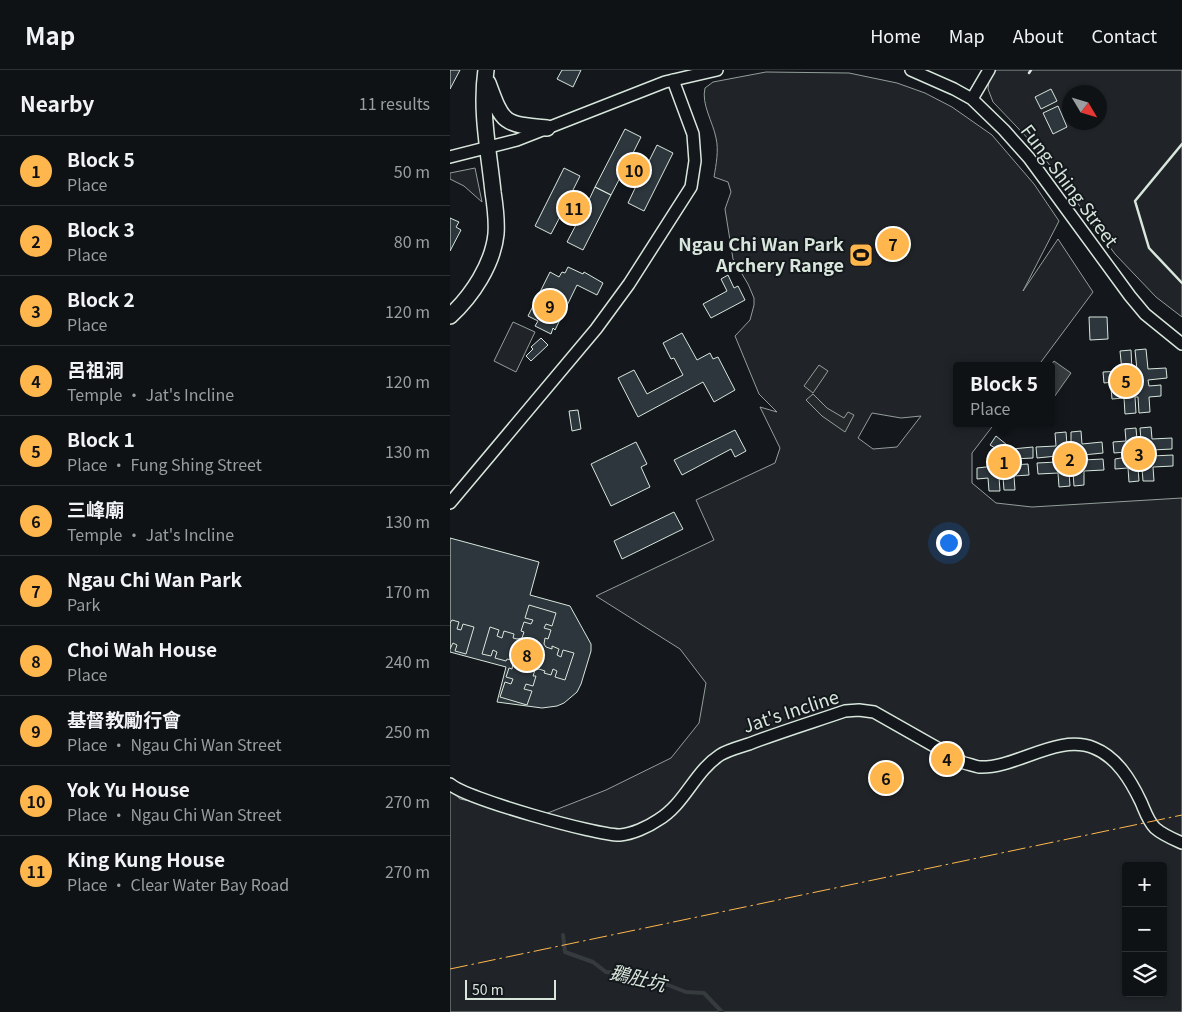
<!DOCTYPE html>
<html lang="en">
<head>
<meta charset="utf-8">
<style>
  :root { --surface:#0f1215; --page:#1d2022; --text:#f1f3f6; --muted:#9b9ea0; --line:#2f3234; --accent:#ffb74d }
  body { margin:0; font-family:Georgia,"Noto Sans TC",serif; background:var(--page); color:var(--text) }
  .controls { position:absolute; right:15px; bottom:15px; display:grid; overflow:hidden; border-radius:5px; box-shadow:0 1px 4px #0004 }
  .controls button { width:45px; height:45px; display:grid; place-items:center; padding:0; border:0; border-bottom:1px solid var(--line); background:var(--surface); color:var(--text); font:25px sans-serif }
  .compass { position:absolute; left:612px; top:15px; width:45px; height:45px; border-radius:50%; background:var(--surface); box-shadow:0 1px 4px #0004; rotate:128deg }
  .scale { position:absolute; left:15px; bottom:12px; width:91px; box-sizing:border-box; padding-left:5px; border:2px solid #d8e6dc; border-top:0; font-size:14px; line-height:18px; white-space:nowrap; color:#d8e6dc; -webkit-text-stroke:4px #14181c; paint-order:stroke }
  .you { position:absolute; left:498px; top:472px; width:18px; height:18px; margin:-12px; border:4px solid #fff; border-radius:50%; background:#1a73e8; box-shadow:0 0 0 8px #1a73e833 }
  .badge { display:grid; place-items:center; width:32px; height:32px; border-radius:50%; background:var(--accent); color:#111; font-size:16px; font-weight:700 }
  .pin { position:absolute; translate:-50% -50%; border:2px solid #fff; box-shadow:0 1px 5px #0006 }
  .popup { position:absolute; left:503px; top:292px; width:102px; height:65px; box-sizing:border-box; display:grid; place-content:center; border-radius:5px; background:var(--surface); filter:drop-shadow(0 1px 4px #0005); font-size:16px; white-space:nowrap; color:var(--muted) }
  .popup b { font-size:19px; color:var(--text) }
  .popup::after { content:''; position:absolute; left:50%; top:100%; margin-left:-10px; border:10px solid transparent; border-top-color:var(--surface) }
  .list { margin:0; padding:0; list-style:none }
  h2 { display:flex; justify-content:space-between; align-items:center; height:65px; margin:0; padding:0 20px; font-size:21px }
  h2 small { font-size:16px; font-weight:400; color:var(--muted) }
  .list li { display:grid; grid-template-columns:32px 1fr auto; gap:15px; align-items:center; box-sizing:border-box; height:70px; padding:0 20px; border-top:1px solid var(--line) }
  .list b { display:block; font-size:19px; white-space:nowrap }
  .list p { margin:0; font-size:16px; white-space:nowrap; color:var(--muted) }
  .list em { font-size:16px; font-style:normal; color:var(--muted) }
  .icon { flex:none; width:28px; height:28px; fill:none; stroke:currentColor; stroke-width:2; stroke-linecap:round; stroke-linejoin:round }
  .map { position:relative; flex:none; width:732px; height:942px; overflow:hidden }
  header { display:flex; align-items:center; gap:30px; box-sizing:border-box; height:70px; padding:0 25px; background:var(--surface); border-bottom:1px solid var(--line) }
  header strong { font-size:24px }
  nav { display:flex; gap:28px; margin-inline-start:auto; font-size:18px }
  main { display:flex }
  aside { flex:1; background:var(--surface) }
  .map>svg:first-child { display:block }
</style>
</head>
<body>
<header>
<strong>Map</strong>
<nav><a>Home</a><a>Map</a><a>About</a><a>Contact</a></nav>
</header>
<main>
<aside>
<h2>Nearby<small>11 results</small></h2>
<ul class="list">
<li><span class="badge">1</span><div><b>Block 5</b><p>Place</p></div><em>50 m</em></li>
<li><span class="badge">2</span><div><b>Block 3</b><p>Place</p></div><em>80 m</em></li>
<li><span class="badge">3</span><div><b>Block 2</b><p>Place</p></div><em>120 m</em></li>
<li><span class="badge">4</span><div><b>呂祖洞</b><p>Temple · Jat's Incline</p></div><em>120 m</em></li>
<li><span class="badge">5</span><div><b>Block 1</b><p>Place · Fung Shing Street</p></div><em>130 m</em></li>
<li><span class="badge">6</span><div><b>三峰廟</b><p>Temple · Jat's Incline</p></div><em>130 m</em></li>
<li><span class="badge">7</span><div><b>Ngau Chi Wan Park</b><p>Park</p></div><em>170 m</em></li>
<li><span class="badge">8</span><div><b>Choi Wah House</b><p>Place</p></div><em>240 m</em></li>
<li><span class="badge">9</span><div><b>基督教勵行會</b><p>Place · Ngau Chi Wan Street</p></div><em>250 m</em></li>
<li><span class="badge">10</span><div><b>Yok Yu House</b><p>Place · Ngau Chi Wan Street</p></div><em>270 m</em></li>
<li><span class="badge">11</span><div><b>King Kung House</b><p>Place · Clear Water Bay Road</p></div><em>270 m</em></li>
</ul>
</aside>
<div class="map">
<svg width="732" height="942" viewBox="0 0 732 942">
  <rect width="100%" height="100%" fill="#14181c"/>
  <!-- green -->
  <path fill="#202428" stroke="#939e99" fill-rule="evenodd" d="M546,0H732V247L706,227L665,184L587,78L543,32L538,19L539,11ZM620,22H650V52H620Z
    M316,2L399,3L447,13L475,23L502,37L542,65L584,114L609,151L573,221L608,169L643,222L588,296H506V353H545L522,383V413L546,433L582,437L732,428V942H0V720L10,729L44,736L85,748L156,720L221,688L249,653L256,613L230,579L146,526L264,470L246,430L325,393L330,378L310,337L327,342L309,324L285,266L300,250L304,235V228L298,214L283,189L275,139L281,122L278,112L264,107C266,95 269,80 266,68C263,52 251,34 255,18L263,12ZM422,343L451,348L471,346L447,377L423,379L408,368ZM676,796H713V923H676Z
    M25,98L32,132L14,116L0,109V103Z
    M63,252L85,262L66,302L44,291Z"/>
  <!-- parking -->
  <path fill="#24282b" stroke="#939e99" d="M369,295L378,301L363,323L354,316Z
    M363,324L377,338L394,348L398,342L404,345L395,362L372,346L356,330Z"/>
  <!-- water -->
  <path fill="#363b3e" stroke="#939e99" d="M604,291L621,303L602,330L600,296Z"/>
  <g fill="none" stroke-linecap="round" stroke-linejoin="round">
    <!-- stream -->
    <path stroke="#363b3e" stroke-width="4" d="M113,865L115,882L143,892L156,902L192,905L236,922L254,923L272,942"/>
  </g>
  <!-- building -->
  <path fill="#2c363c" stroke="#d8e6dc" d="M0,0H10L0,19Z
    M112,0H131L123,17L107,9Z
    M601,19L607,31L591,39L585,27Z
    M608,36L617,57L603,64L593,43Z
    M175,59L191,67L181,87L197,95L207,75L223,83L194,141L178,133L188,112L172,104L161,125L145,117Z
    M114,98L130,106L120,126L137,134L145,117L161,125L133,180L117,172L128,151L112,143L101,164L85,156Z
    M0,148L9,152L6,157L11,160L0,181Z
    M118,197L133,204L134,202L153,213L147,225L127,215L105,260L103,258L101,264L85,256L88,251L78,246L100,202L109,207L112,202L115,203Z
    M278,205L284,218L288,216L295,230L261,248L253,234L277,221L271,209Z
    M639,247H657L658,269L640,270Z
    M232,263L247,290L260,283L263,289L268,287L285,320L264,332L253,312L188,347L168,308L184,300L197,324L233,305L224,288L221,289L213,273Z
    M91,268L98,275L81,291L76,286L83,279L81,277Z
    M696,279L698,299L716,298L717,308L698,310L699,316L711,315V326L699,327L700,342L689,343L688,327H685L686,343L675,344L674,328L662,329L661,318L673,317V311L654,313L653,302L672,301L670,281L681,280L682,300H687L685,280Z
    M128,340L131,359L122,361L119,341Z
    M701,357L702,369L722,368V379L702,380V386L723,385V396L703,397L704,411H693L692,398H688L689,411L679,412L678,398L665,399V389L677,387L676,382L664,383L663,372L676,371L675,359L686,358L687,370H691L690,358Z
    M285,360L296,381L285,387L281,379L232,405L224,390Z
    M631,361L632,374L652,372L653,383L633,385V390L653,389L654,400L634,401V415L624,416L623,402H619L620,416L609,417L608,403L588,404L587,393L607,392V386L587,388L586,377L606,376L605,363L616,362L617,375L621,374V362Z
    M546,366L562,379L583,377V388L563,389V395L578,394L579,405L564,406L565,420H554L553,407H549L550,421H539L538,408L527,409V398L545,396V388H549L552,382L540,375Z
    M186,372L197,394L191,397L200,417L161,436L141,394Z
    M224,442L233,459L172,489L164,471Z
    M0,468L89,492L80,525L120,536L141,574V581L131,614L127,622L114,633L107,636L92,638L47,632L56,597L0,582Z
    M79,535L106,543L102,556L96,554L94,558L101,560L98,569L95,568L94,574L96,577L102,579V576L109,579L107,585L111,587L113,580L124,583L115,610L105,607L107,601L103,599L101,605L94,603L95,601L89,599L85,600L83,606H86L83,616L76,614L74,619L82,621L77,635L50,627L55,612L61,614L63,609L56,607L59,598L62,599L63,594L61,590L57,589L56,591L45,588L47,582L43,580L41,586L32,584L40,557L49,560L47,566L52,568L54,561L64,564L63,568L67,569L72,568L74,562L71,561L74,552L81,554L83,550L75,548Z
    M2,550L9,552L7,559L11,560L13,554L24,557L16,584L5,581L7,575L3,573L0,579V553Z"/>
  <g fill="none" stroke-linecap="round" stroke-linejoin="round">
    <!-- street casing -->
    <g stroke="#d8e6dc" stroke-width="14">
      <path id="street" d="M461,0L504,19L522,29L554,60L579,88L680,226L695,244L732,274
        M522,29L539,0
        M0,87L67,70L215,12L267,0
        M0,433L146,259L179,214L241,117L245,91L243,64L223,10
        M0,714C14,728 148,766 170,765C182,764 198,757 208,750C235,734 244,702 270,685C278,680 290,677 299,674C330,662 363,652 395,641L409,640L424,642L514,693C519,694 524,696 529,697C566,699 607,663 644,678C667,687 681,711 691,732C695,741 698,751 705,758C713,765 723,769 732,773"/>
    </g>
    <!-- secondary casing -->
    <g stroke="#d8e6dc" stroke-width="18">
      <path id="secondary" d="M38,13C53,54 53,54 97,58
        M0,246C22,226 43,194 46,164C47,151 45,135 43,122C39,82 30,41 36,0"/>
    </g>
    <!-- street -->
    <use href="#street" stroke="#14181c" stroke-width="11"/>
    <!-- secondary -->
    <use href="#secondary" stroke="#14181c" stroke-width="15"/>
    <!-- wall -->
    <path stroke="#d8e6dc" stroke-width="2.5" d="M579,3L581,0
      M732,74L685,131L699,178L732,213"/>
    <!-- power -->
    <path stroke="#ffb74d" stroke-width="1" stroke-dasharray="18 4 2.5 4" stroke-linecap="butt" d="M0,899L732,745"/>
  </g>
  <!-- icons -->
  <defs>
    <g id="stadium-square" transform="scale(1.25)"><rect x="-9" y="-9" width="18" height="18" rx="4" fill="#ffb74d" stroke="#14181c"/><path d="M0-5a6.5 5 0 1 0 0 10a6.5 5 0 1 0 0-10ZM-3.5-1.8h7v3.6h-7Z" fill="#111"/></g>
  </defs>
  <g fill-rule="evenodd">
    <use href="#stadium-square" x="411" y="185"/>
  </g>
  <g text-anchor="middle" stroke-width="4" stroke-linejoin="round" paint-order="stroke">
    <!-- street labels -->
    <g font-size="18" fill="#d8e6dc" stroke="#14181c">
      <text transform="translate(619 116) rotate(53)" y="6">Fung Shing Street</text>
      <text transform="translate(341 642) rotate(-18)" y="6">Jat's Incline</text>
    </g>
    <!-- poi labels -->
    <g font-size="18" font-weight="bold" fill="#d8e6dc" stroke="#14181c" text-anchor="end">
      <text x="394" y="181">Ngau Chi Wan Park<tspan x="394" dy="21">Archery Range</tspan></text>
    </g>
    <!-- water labels -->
    <g font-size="19" font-style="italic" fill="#d8e6dc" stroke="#14181c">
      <text transform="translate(188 908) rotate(14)" y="7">鵝肚坑</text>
    </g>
  </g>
</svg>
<div class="controls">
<button>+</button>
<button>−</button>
<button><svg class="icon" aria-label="layers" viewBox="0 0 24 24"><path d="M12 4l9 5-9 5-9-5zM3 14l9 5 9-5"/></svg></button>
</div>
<svg class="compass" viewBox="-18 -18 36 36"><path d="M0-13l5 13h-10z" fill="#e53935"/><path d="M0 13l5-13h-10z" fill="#9b9ea0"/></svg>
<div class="scale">50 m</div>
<div class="you"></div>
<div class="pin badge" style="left:554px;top:392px">1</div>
<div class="popup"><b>Block 5</b>Place</div>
<div class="pin badge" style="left:620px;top:389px">2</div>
<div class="pin badge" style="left:689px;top:384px">3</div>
<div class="pin badge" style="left:497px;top:689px">4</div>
<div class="pin badge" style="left:676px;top:311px">5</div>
<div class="pin badge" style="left:436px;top:708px">6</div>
<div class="pin badge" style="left:443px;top:174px">7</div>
<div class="pin badge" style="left:77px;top:585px">8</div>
<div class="pin badge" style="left:100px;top:236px">9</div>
<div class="pin badge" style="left:184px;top:100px">10</div>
<div class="pin badge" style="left:124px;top:138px">11</div>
</div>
</main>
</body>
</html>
